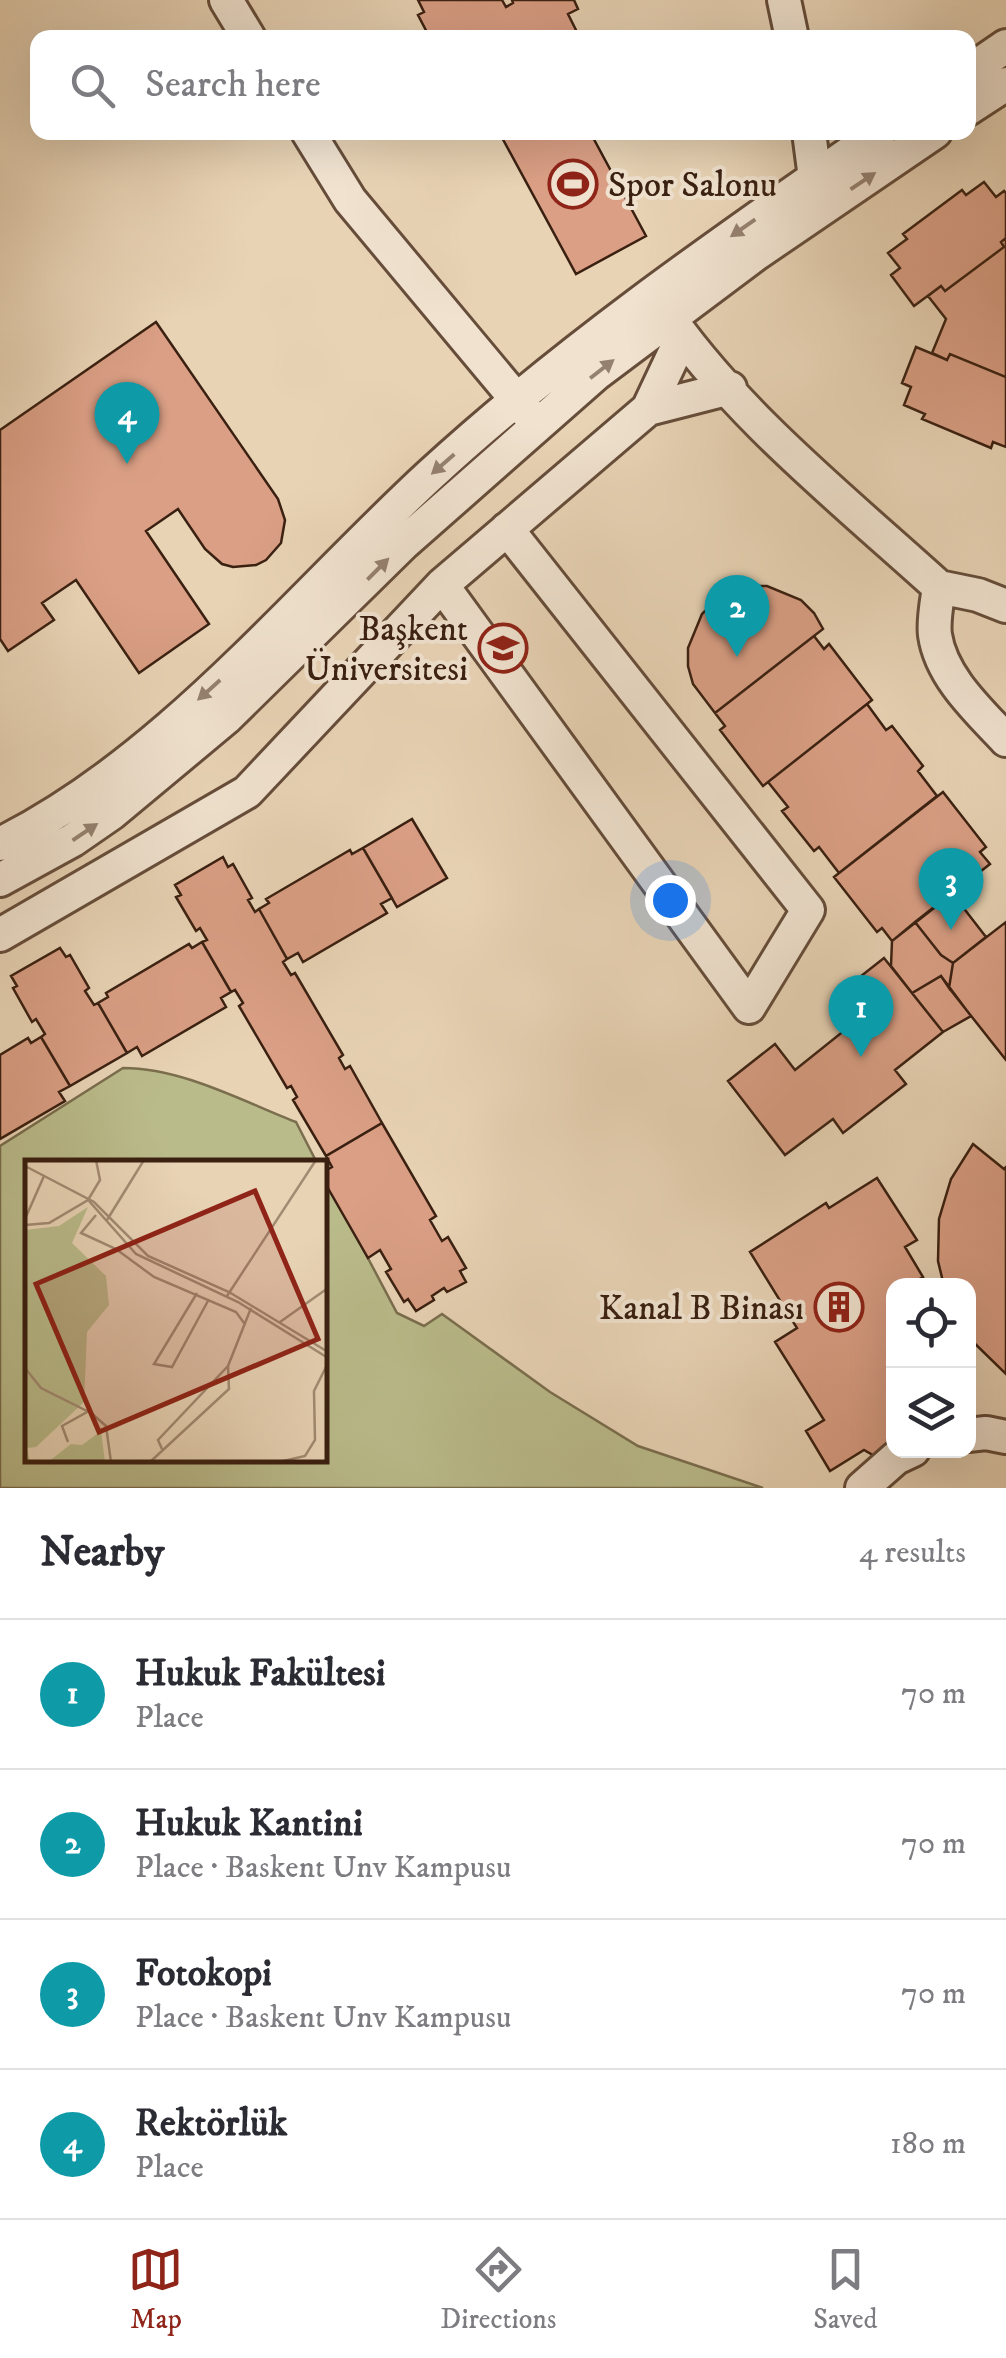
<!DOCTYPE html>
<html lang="en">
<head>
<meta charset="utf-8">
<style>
  :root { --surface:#fff; --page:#f7f7f7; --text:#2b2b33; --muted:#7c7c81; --line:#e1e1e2; --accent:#8f2418 }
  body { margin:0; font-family:"IM FELL DW Pica",serif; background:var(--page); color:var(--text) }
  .controls { position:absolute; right:30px; bottom:30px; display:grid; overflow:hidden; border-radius:20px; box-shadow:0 10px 40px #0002 }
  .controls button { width:90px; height:90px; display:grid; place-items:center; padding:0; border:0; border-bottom:2px solid var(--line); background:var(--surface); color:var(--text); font:50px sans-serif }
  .you { position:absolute; left:670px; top:900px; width:35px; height:35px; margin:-25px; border:8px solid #fff; border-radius:50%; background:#1a73e8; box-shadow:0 0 0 15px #1a73e833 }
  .badge { display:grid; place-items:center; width:65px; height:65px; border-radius:50%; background:var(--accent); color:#fff; font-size:32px; font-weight:700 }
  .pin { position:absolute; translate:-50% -82px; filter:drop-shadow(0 2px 5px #0008) }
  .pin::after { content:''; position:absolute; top:52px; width:35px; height:30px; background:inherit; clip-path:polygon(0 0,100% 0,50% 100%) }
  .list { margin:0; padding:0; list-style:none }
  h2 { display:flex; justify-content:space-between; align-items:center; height:130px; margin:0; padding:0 40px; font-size:42px }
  h2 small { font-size:32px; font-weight:400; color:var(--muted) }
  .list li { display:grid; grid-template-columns:65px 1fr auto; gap:30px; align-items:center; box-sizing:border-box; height:150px; padding:0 40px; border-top:2px solid var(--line) }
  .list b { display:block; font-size:38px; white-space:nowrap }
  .list p { margin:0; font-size:32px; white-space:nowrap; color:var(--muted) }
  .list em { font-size:32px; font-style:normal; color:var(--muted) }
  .icon { flex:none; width:55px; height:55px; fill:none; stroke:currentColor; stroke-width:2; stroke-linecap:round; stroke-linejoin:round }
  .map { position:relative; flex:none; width:1006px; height:1488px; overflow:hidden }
  .search { position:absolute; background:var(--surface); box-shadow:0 10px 40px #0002; left:30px; right:30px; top:30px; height:110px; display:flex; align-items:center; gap:25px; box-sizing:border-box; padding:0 35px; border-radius:20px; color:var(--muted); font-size:38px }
  .sheet { height:730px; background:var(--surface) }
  nav { display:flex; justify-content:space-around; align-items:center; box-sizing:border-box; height:140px; border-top:2px solid var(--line); background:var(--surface); font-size:28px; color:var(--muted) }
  nav a { display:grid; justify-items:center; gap:5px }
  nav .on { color:var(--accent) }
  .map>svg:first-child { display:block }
</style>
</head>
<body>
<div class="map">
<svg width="1006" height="1488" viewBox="0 0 1006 1488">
  <rect width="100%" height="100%" fill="#e8d3b5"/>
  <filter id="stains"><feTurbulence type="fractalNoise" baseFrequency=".002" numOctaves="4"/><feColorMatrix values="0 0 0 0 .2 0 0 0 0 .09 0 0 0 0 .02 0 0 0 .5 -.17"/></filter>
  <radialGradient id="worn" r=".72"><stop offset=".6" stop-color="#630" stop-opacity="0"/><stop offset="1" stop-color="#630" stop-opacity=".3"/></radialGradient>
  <!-- green -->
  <path fill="#babb8b" stroke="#7a6e4e" stroke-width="2.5" d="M123,1068C182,1068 242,1101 296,1122L317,1163H28V1460H325V1177L397,1313L424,1326L442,1314L550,1392L638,1446L763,1488H0V1146Z"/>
  <!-- building -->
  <path fill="#da9f85" stroke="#3a2011" stroke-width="2.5" d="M418,0H502L506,7L513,3L512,0H574L578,9L568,14L580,38H430L418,15L424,12Z
    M499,132H590L646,236L576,274Z
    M984,182L996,197L1004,191L1006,193V238L1001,242L1004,247L945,291L941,286L914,306L891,275L900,268L888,253L907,239L903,234L962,190L966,195Z
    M1006,238V377L950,354L947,360L932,353L946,319L928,296L941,286L945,291L1004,247L1001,242Z
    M156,322L278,499L285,520L281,543L266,560L256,565L233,567L222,564L205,549L178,509L146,531L209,624L139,673L76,580L42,603L54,620L8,651L0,639V430Z
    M916,347L947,360L950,354L1006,377V447L993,442L991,448L922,419L925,414L904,405L911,387L902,383Z
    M749,586H767L801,600L814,613L823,629L715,713L693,684L688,666V648L702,614L715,601L731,591Z
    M814,636L824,649L829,644L872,700L763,786L720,730L725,726L715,713Z
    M867,704L886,730L892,726L923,766L918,771L937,796L839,873L819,847L814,851L782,811L788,807L768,782Z
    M943,792L986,847L980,852L990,864L892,941L882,928L877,932L834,877Z
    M412,819L447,878L397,907L363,848Z
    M363,848L392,898L381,904L387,913L303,962L298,953L287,959L259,909L269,903L266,899L350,850L352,854Z
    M223,857L228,867L233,864L252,898L248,900L255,912L259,909L287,959L283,962L291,975L295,973L343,1055L339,1058L345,1069L350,1066L382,1123L326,1156L293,1100L297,1097L291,1086L287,1088L239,1006L243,1003L235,990L231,992L202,942L207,940L200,928L196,931L176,897L181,895L175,885Z
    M952,893L986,937L953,963L941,955L915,922Z
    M915,922L941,955L953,963L949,988L941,976L912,993L891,966L892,941Z
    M1006,922V1060L949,988L953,963Z
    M202,942L231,992L221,998L226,1007L142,1056L137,1047L127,1053L98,1003L108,997L106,993L189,944L192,948Z
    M60,948L66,957L70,955L89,988L85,991L94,1005L98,1003L127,1053L70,1086L41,1037L45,1034L36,1019L32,1022L13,988L17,986L11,976Z
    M884,958L943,1032L895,1070L906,1084L843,1133L833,1119L785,1155L728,1081L775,1044L795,1070L860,1018L837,995Z
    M941,976L971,1016L943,1032L912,993Z
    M41,1037L70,1086L59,1092L65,1101L0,1139V1055L28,1038L31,1043Z
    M382,1123L436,1216L430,1220L442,1241L448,1237L466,1268L460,1271L466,1282L447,1292L444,1288L432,1296L434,1300L416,1311L408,1299L404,1302L386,1272L391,1269L380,1250L368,1258L325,1183V1171L332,1167L326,1156Z
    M973,1144L1004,1169L1006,1167V1374L968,1337V1286H944L938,1261L939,1219L951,1179Z
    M877,1178L917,1240L905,1247L923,1277L916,1281L919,1286H894V1450L878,1458L864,1450L830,1471L806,1431L824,1420L775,1342L797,1328L750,1252L826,1203L829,1208Z"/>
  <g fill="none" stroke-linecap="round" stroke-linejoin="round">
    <!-- minor casing -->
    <g stroke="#664d3a" stroke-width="38">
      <path id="minor" d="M226,0L249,38
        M784,0L792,38
        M968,72L1006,46
        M968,109L1006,84
        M308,132L350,200L531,417
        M809,132L815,178
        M659,303C733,413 841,498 939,587L978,595L1006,606
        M648,409L682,337
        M442,585L749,1007L808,910L507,529
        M939,587C937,602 933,621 935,635C941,677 979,711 1006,740
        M0,844C167,761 294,601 429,476C568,348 725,240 880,132
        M0,880L73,840L112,813L226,718L403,544L596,374L756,254L935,132
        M0,935L247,792L442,585L648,409L730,388
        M968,1435L986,1433L1006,1437
        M862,1488L896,1458L913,1450"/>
    </g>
    <!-- minor -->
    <use href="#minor" stroke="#f0e2cf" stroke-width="32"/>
  </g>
  <!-- one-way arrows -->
  <defs><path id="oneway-solid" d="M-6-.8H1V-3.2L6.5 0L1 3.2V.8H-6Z" transform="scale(2.5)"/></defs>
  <g fill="#958170">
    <use href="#oneway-solid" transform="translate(863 181) rotate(-34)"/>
    <use href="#oneway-solid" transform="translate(743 228) rotate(145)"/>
    <use href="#oneway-solid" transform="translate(602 369) rotate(-38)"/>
    <use href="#oneway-solid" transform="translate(443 464) rotate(139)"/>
    <use href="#oneway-solid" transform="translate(378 569) rotate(-45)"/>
    <use href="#oneway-solid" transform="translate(209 690) rotate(138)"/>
    <use href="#oneway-solid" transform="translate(85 832) rotate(-34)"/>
  </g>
  <!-- icons -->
  <defs>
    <g id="stadium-ring" transform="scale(2.5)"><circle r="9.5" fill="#f0e2cf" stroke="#8f2418" stroke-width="1.5"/><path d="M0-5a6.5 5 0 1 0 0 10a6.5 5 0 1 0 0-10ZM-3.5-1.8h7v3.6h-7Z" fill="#8f2418"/></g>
    <g id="university-ring" transform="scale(2.5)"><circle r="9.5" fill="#f0e2cf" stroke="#8f2418" stroke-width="1.5"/><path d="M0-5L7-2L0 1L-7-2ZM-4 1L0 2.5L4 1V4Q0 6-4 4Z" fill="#8f2418"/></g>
    <g id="building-ring" transform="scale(2.5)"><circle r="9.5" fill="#f0e2cf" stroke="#8f2418" stroke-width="1.5"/><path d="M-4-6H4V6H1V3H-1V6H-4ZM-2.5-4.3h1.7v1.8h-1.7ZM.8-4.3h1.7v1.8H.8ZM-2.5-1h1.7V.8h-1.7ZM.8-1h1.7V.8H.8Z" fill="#8f2418"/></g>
  </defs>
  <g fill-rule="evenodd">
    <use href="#stadium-ring" x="573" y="184"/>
    <use href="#university-ring" x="503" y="648"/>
    <use href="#building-ring" x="839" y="1307"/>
  </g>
  <g text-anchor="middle" stroke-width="8" stroke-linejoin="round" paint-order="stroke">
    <!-- poi labels -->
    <g font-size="35" fill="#3a2011" stroke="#f0e2cf" text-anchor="end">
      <text x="608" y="196" text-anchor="start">Spor Salonu</text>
      <text x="468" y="640">Başkent<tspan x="468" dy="40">Üniversitesi</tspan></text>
      <text x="804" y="1319">Kanal B Binası</text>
    </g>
  </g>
  <!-- overview -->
  <g transform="translate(25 1160)">
    <rect width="302" height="302" fill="#e8d3b5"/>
    <path d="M63,47L47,83L81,116L84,145L62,172L59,242L11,287L2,288L5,302H0V70L34,66ZM76,271L80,302H23L46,284L57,285Z" fill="#babb8b"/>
    <path fill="none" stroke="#a28b73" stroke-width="2.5" d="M0,6L69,42L123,96L204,132L303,192M64,41L111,94L213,142L303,198M71,55L56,73L91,89L129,117L211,152L219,163M0,59L19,16M82,60L119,0M0,65L24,63L63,40L75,20L71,0M172,133L129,204L147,207L184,139M202,136L291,0M255,162L303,128M0,208L16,228L62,251M43,282L37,266L64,251L81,266L86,302M137,289L133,280L203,206M125,302L204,229L203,206L226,148M254,302L280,296L290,280L289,231L303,203"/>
    <path fill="#8f2418" fill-opacity="0.15" stroke="#8f2418" stroke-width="5" d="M230,31L293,179L74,272L11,124Z"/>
    <rect width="302" height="302" fill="none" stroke="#3a2011" stroke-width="5"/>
  </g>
  <rect width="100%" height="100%" filter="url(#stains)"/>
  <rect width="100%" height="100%" fill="url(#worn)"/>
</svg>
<div class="controls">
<button><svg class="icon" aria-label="locate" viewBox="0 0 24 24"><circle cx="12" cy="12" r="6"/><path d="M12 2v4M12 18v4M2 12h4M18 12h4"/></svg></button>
<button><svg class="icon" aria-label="layers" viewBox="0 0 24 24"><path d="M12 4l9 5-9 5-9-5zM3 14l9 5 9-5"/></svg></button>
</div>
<div class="you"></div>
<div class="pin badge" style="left:861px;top:1057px;background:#0f9aa8">1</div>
<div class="pin badge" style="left:737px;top:657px;background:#0f9aa8">2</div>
<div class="pin badge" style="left:951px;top:930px;background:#0f9aa8">3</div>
<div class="pin badge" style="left:127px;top:464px;background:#0f9aa8">4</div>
<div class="search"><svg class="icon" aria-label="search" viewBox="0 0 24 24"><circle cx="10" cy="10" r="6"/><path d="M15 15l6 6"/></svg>Search here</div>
</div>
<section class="sheet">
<h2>Nearby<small>4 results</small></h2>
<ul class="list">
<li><span class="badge" style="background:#0f9aa8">1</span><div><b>Hukuk Fakültesi</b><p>Place</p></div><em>70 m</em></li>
<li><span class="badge" style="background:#0f9aa8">2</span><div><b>Hukuk Kantini</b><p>Place · Baskent Unv Kampusu</p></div><em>70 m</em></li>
<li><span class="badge" style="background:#0f9aa8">3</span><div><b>Fotokopi</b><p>Place · Baskent Unv Kampusu</p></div><em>70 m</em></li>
<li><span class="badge" style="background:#0f9aa8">4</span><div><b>Rektörlük</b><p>Place</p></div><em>180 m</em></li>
</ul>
</section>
<nav>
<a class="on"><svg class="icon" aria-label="map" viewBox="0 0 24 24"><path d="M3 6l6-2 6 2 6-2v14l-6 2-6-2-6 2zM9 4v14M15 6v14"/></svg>Map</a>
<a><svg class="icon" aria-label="directions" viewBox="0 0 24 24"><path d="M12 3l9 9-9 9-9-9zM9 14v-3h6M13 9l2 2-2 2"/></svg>Directions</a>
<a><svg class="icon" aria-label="saved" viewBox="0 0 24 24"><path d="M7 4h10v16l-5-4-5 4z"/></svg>Saved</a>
</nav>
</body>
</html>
